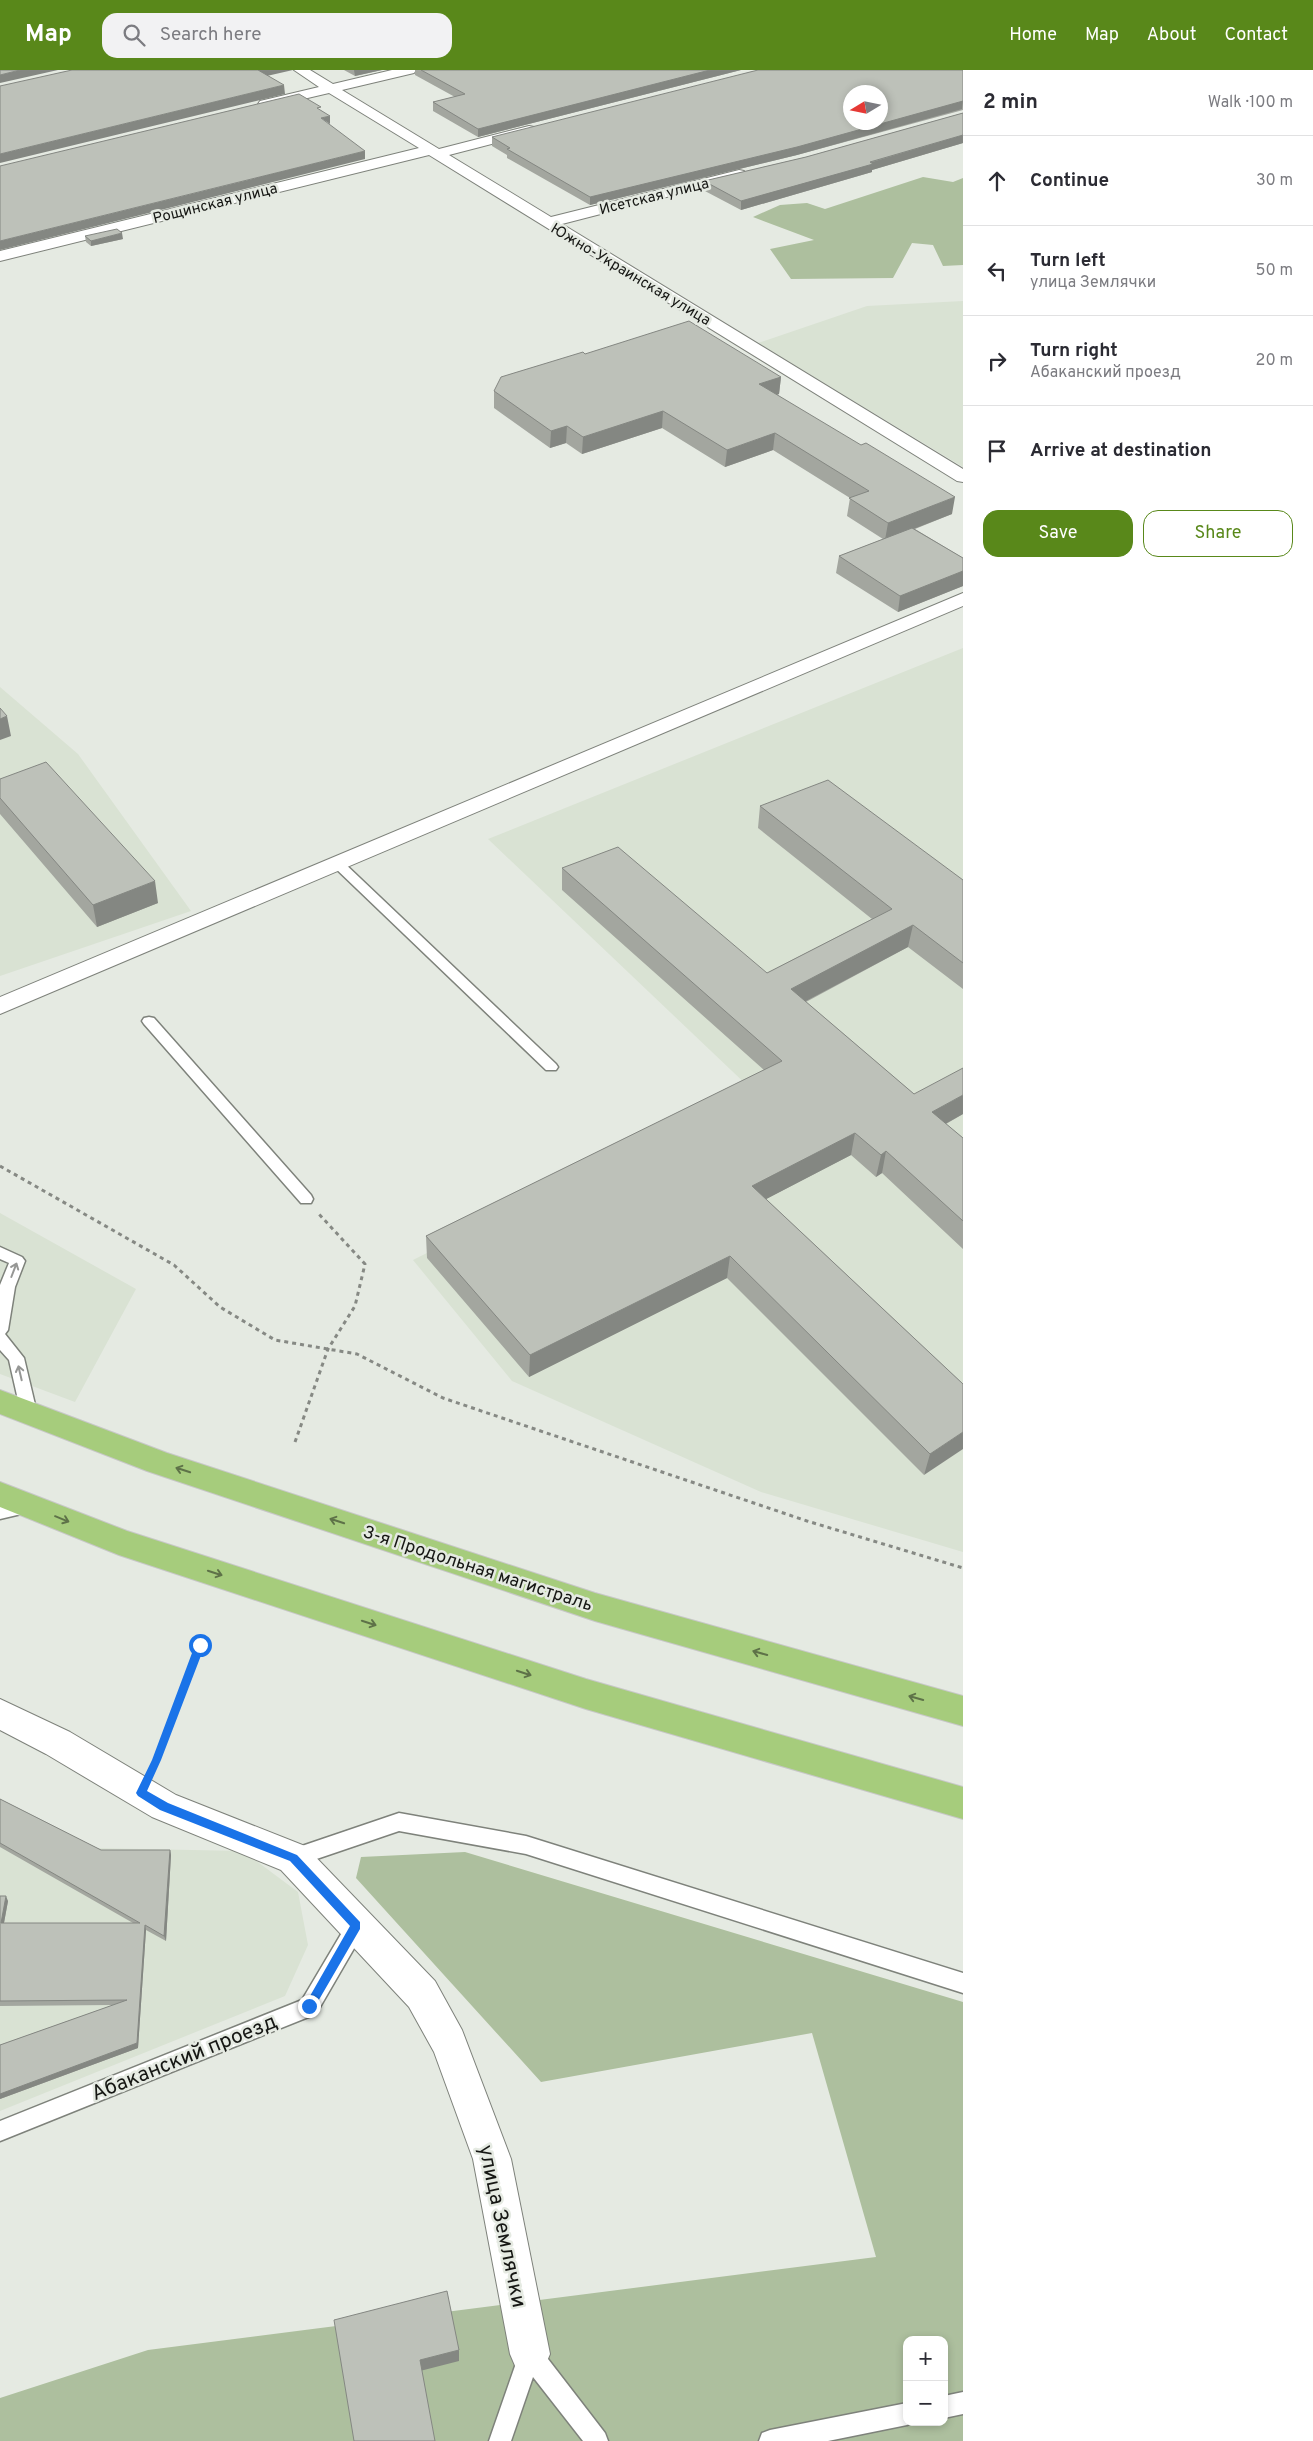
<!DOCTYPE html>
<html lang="en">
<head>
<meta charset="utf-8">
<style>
  :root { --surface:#fff; --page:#f2f2f3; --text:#2b2b33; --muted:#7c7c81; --line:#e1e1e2; --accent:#59881a }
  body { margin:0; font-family:Overpass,sans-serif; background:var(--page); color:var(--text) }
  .controls { position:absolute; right:15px; bottom:15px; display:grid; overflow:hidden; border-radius:10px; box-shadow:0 2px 8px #0003 }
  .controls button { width:45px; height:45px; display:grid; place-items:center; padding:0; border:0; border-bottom:1px solid var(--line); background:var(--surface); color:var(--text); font:25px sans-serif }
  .compass { position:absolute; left:843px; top:15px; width:45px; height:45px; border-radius:50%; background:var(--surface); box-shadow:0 2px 8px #0003; rotate:260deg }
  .stop { position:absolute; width:15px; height:15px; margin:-11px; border:4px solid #1a73e8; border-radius:50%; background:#fff }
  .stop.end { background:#1a73e8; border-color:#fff; box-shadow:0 1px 5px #0008 }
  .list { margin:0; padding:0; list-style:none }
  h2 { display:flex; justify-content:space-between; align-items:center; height:65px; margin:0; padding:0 20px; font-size:21px }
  h2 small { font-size:16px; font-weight:400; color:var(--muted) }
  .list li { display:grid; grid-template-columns:32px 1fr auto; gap:15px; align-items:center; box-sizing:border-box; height:90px; padding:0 20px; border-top:1px solid var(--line) }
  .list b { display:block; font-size:19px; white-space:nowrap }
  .list p { margin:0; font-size:16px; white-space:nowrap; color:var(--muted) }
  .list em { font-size:16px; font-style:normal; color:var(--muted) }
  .actions { display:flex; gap:10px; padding:15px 20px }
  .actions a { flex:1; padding:11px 0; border:1px solid var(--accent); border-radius:15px; text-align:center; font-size:18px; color:var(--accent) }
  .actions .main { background:var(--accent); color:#fff }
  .icon { flex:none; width:28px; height:28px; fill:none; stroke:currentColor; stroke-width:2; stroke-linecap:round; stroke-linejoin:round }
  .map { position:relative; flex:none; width:963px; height:2371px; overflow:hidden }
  header { display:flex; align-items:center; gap:30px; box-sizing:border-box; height:70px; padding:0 25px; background:var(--accent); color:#fff }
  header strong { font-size:24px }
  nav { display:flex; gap:28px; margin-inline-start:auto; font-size:18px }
  .search { width:350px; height:45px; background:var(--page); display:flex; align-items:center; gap:12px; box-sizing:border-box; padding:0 18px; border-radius:15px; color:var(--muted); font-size:19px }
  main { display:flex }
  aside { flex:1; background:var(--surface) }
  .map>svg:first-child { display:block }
</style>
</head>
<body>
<header>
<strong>Map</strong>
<div class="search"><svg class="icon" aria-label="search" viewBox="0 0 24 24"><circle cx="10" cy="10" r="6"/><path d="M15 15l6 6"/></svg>Search here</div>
<nav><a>Home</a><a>Map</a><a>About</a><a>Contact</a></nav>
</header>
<main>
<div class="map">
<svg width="963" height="2371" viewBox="0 0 963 2371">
  <rect width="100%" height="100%" fill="#e5eae2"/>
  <!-- built -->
  <path fill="#d9e2d3" d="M963,231V397L758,273L867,236Z
    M963,578V1482L761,1422L512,1311L413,1190L752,1020L488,769Z
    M0,617L78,684L191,841L0,906Z
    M0,1143L136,1219L75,1332L0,1304Z
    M0,1733L90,1778L243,1781L298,1822L308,1875L285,1926L0,2041Z"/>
  <!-- green -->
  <path fill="#adbf9e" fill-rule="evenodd" d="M923,107L953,112L963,108V195L943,196L933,175L912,173L893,208L791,209L770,179L814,170L753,147L780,135L807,133L825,139Z
    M465,1782L963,1932V2371H0V2328L148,2280L876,2187L812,1963L541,2012L356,1808L361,1787ZM907,2270H944V2352H907Z"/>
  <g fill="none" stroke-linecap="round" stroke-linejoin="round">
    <!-- service casing -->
    <g stroke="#7e827b" stroke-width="3">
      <path id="service" d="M337,789L341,790L556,994L558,997L556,1000H546L333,796L331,793L333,790Z
        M149,947L154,948L311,1125L313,1129L311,1133H301L144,954L142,951L144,948Z
        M0,1177L22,1187L25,1191L15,1217L8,1260L5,1264L24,1288L37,1343L35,1348L29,1349L23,1348L21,1343L9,1290L0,1280V1215L9,1193L0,1189Z
        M28,1429L34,1431L36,1436L34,1441L0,1449V1435Z
        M399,1743L526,1766L963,1903V1923L526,1784L399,1761L293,1797L286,1794L284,1788L286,1782L293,1779Z
        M357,1847L364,1849L367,1856L316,1944L0,2071V2051L302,1930L350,1849Z
        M530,2273L538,2276L605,2363L608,2371H583L533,2307L511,2371H489L522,2276Z
        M963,2322V2344L944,2348V2326Z
        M907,2333V2352H914L907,2355L828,2371H759L762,2363L770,2360Z"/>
    </g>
    <!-- minor casing -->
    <g stroke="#7e827b" stroke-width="2">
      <path id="minor" d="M294,0H310L333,14L392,0H416L414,3L342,20L439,79L529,56L534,57L536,60L534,63L449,85L551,147L739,100L744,101L746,104L744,107L562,154L963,399V412L957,411L429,85L0,191V181L419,78L329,23L265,38L260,37L258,34L260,31L319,17Z
        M963,523V536L0,944V927Z
        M0,1629L70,1662L176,1725L305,1776L435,1911L462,1960L511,2089L550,2284L544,2298L530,2304L516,2298L510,2284L473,2089L434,1982L409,1937L281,1800L152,1747L46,1684L0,1660Z"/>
    </g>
    <!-- trunk casing -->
    <g stroke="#c7c7c7" stroke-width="2">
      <path id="trunk" d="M0,1320L167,1383L595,1523L963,1626V1656L595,1551L147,1401L0,1344Z
        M0,1412L127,1461L586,1609L963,1717V1749L586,1639L119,1485L0,1437Z"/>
    </g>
    <!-- path-far1 -->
    <path stroke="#868984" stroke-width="3" stroke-dasharray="4 4" stroke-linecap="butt" d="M0,1096L174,1195L220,1237L275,1270L357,1284L443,1328L807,1451L963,1498
      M295,1372L328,1279L355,1236L365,1194L318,1143
      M168,1658L200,1575"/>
    <!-- path -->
    <path stroke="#868984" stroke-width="4.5" stroke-dasharray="5 5" stroke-linecap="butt" d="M155,1693L169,1657"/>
    <!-- service -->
    <use href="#service" fill="#fff" fill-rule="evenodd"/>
    <!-- minor -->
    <use href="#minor" fill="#fff" fill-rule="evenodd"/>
    <!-- trunk -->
    <use href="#trunk" fill="#a6cc7c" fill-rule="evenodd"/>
  </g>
  <!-- wall -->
  <path fill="#a3a69f" d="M344,0H382L355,6Z
    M415,0H741L478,67L433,41V32L455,27L415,5Z
    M963,0V40L797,85L590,135L507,88V85L492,76V67Z
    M963,43V73L872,100V102L741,140L703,120L704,111L806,87Z
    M85,166L123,169L91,176L86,172Z
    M585,284L781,307L779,324L777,325L952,444L915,459L963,488V516L898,542L836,503L839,486L883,469L847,446L850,428L773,380L725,397L662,358L582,384L566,373L550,378L494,338V321Z
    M0,709L158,833L97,857L0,744Z
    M760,736L963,810V919L908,877L806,932L914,1024L963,1044L946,1054L963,1068V1179L882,1103L876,1107L851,1085L766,1129L963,1314L924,1405L727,1208L529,1307L427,1188L426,1166L764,1000L562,820V798L767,903L872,849L758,758Z
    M0,1729L101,1780H170L171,1785L166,1871L146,1860L138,1978L0,2029V1975L113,1935L0,1936V1826L8,1831L4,1853H133L0,1777Z"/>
  <!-- shaded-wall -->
  <path fill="#848782" d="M20,0H58L0,13V5Z
    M258,0H293L258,8Z
    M354,0H382L355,6Z
    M710,0H741L478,67V59Z
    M284,15L285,24L0,93V84Z
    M963,31L962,39L797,85L590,135V127Z
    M330,46V54L321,48Z
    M963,65V73L872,100V102L741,140V131Z
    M365,81V89L0,180V171Z
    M122,163L123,169L91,176V171Z
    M781,307L779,324L757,331L759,314Z
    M663,341L662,358L582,384L583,367Z
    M567,356L566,373L550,378L551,361Z
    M775,363L773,380L725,397L727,380Z
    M955,427L952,444L885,470L888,453Z
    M963,501V516L898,542L900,526Z
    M7,646L11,666L0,670V649Z
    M155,811L158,833L97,857L93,835Z
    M913,855L908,877L787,941L791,919Z
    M963,1025V1044L927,1064L932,1042Z
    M855,1063L851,1085L749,1138L752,1116Z
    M886,1081L882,1103L876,1107L881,1085Z
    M730,1186L727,1208L529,1307L530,1285Z
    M963,1362V1379L924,1405L930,1384Z
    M170,1780L171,1785L166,1871L164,1866Z
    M6,1826L8,1831L3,1858L1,1853Z
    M145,1855L146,1860L138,1978L0,2029V2024L137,1973Z
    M459,2280V2291L420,2301V2290Z"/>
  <!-- building -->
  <path fill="#bdc1b9" stroke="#848782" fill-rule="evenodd" d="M0,0H20L0,5Z
    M72,0H258L284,15L0,84V16Z
    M421,0H710L478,59L433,32L465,24Z
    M758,0H963V31L797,77L590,127L507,79L510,78L492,67ZM850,22H880V52H850Z
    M299,24L321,37L317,38L330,46L321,48L365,81L0,171V96Z
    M963,43V65L870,92L873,94L741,131L704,111L806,87Z
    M117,159L122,163L91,171L85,166Z
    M689,251L781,307L759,314L861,375L866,373L955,427L888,453L849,428L869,421L775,363L727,380L663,341L583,367L567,356L551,361L494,321L501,307L583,282L585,284Z
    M912,458L963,488V501L900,526L839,486Z
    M0,638L7,646L0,649Z
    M46,692L155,811L93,835L0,728V709Z
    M828,710L963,810V893L913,855L791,919L914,1024L963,998V1025L932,1042L963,1068V1151L886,1081L881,1085L855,1063L752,1116L963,1314V1362L930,1384L730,1186L530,1285L426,1166L782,991L562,798L618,777L767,903L892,839L760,736Z
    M0,1729L101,1780H170L164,1866L145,1855L137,1973L0,2024V1975L127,1930L0,1931V1826H6L1,1853H140L0,1773Z
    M447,2221L459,2280L420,2290L435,2371H354L334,2250Z"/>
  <!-- one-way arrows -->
  <defs><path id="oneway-shaft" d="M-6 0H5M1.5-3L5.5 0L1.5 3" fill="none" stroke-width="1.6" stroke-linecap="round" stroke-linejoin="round" transform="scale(1.25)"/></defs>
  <g stroke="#969795">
    <use href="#oneway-shaft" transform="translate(14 1200) rotate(-69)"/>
    <use href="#oneway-shaft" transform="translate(20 1303) rotate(-103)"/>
  </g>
  <g stroke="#5e7248">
    <use href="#oneway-shaft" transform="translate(183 1400) rotate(-162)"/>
    <use href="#oneway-shaft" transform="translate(62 1449) rotate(22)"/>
    <use href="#oneway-shaft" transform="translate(337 1451) rotate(-162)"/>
    <use href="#oneway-shaft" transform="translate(215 1503) rotate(18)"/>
    <use href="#oneway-shaft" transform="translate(369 1553) rotate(18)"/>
    <use href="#oneway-shaft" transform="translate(760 1583) rotate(-164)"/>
    <use href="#oneway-shaft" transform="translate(524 1603) rotate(18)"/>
    <use href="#oneway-shaft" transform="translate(916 1628) rotate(-164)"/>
  </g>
  <!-- route -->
  <path fill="#1a73e8" d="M200,1571L205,1575L161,1690L147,1721L168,1733L297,1785L360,1852V1859L313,1940L309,1942L306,1940V1933L350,1856L290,1791L160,1740L138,1726L136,1723L152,1690L195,1575Z"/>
  <g text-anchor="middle" stroke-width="5" stroke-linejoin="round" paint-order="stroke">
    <!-- far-street labels -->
    <g font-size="15" fill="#161714" stroke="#e5eae2">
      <text transform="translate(654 126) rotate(-14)" y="5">Исетская улица</text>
      <text transform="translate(215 133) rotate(-14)" y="5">Рощинская улица</text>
      <text transform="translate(631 204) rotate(31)" y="5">Южно-Украинская улица</text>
    </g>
    <!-- street labels -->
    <g font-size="18" fill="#161714" stroke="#e5eae2">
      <text transform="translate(478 1498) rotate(18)" y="6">3-я Продольная магистраль</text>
    </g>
    <!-- near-street labels -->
    <g font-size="21" fill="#161714" stroke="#e5eae2">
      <text transform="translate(184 1987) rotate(-22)" y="7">Абаканский проезд</text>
      <text transform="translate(503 2156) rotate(78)" y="7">улица Землячки</text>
    </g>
  </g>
</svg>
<div class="controls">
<button>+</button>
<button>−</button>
</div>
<svg class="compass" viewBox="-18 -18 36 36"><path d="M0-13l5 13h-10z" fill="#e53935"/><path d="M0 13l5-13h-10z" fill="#7c7c81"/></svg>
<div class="stop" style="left:200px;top:1575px"></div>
<div class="stop end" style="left:309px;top:1936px"></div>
</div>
<aside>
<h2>2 min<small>Walk · 100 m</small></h2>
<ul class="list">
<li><svg class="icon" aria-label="ahead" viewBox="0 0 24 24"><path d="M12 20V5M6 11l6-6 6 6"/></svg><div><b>Continue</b></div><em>30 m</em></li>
<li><svg class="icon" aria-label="left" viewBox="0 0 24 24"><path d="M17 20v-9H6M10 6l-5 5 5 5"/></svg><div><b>Turn left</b><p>улица Землячки</p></div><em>50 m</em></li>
<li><svg class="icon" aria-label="right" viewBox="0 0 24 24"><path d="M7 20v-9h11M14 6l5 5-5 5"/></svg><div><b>Turn right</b><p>Абаканский проезд</p></div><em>20 m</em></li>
<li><svg class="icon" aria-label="arrive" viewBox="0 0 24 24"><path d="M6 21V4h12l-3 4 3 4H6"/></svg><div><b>Arrive at destination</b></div></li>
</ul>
<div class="actions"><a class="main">Save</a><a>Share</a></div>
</aside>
</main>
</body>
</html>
